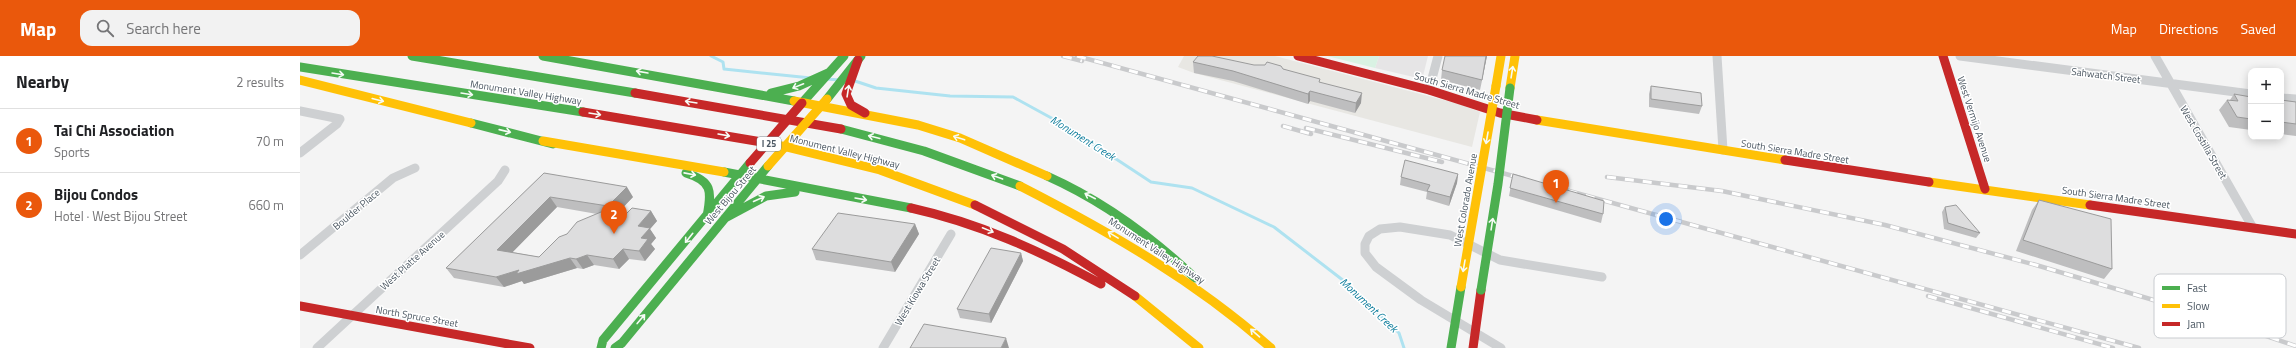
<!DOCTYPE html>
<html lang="en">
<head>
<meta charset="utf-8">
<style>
  :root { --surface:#fff; --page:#f2f2f2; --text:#202124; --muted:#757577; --line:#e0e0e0; --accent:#ea580c }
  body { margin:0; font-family:"Titillium Web",sans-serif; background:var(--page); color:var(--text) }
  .controls { position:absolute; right:12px; top:12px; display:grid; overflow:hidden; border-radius:8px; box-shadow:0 2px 10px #0003 }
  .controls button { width:36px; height:36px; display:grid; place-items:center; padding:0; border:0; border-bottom:1px solid var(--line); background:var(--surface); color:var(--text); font:20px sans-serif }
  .you { position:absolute; left:1366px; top:163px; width:14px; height:14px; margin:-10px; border:3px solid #fff; border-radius:50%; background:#1a73e8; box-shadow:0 0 0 6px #1a73e833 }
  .badge { display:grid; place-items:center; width:26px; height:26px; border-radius:50%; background:var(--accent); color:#fff; font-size:13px; font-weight:700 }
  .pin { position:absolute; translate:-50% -33px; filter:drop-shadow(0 1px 2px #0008) }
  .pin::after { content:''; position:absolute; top:21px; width:14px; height:12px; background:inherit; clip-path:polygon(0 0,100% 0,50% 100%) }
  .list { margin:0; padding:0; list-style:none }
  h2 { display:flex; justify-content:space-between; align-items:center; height:52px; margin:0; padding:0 16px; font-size:17px }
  h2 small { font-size:13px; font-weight:400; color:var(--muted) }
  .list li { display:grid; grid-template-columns:26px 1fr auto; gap:12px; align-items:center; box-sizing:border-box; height:64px; padding:0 16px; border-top:1px solid var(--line) }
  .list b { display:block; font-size:15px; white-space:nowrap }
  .list p { margin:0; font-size:13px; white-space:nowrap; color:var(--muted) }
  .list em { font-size:13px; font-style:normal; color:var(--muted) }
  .icon { flex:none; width:22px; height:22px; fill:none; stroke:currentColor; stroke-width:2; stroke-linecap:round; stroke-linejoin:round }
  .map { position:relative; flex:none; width:1996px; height:292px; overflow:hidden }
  header { display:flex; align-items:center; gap:24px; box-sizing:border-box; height:56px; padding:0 20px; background:var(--accent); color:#fff }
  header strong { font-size:19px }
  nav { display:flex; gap:22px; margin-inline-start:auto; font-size:14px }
  .search { width:280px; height:36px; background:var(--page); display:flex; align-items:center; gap:10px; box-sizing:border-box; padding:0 14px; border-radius:12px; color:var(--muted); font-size:15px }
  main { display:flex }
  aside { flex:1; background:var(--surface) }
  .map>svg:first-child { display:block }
</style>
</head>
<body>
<header>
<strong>Map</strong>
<div class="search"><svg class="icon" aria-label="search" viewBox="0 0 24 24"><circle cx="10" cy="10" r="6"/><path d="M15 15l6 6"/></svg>Search here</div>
<nav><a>Map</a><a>Directions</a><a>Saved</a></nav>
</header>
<main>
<aside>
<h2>Nearby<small>2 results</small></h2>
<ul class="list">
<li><span class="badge">1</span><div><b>Tai Chi Association</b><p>Sports</p></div><em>70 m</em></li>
<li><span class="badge">2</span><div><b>Bijou Condos</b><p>Hotel · West Bijou Street</p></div><em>660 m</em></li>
</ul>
</aside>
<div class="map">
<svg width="1996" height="292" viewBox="0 0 1996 292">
  <rect width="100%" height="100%" fill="#f4f4f4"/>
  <!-- commercial -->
  <path fill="#e8e7e3" d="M884,0H975L1159,48L1180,56L1172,91L894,17L878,11Z"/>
  <!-- education -->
  <path fill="#e6e5e6" d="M1079,0H1128L1123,20L1118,22L1075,12Z"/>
  <!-- green -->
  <path fill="#d9f2e3" d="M1027,0H1079L1075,12Z"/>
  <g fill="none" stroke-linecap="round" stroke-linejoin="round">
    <!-- stream -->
    <path stroke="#aee2f0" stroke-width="3" d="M411,0L423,6L424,13L511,22
      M525,23L541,24
      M555,25L576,32L650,40L713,41L766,70L851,126L892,132L974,171L1044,225L1099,277L1104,292"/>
    <!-- street -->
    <path stroke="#ced0d2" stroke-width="9" d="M1417,0L1423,94
      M1660,0L1951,38
      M1855,0L1953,172
      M1129,34L1138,0
      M1981,42L1996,43
      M0,55L40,63L37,68L0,97
      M0,199L93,122L115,112
      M17,292L198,125L205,114
      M583,292L651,178
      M1201,292L1121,244L1076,211L1065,197V188L1069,180L1080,173L1100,171L1150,179L1200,204L1302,221"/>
    <!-- fast -->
    <path stroke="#4caf50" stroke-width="9" d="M112,0L335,37
      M243,0L494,45
      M0,11L283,56
      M471,37L499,30L530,16
      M527,43L561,0
      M502,47L544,0
      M171,67L253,88
      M541,73L624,95L720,130
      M424,116L611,152
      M386,117C412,125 412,135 407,160
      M747,120C803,145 851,180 895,222
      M425,162L466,140L495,136
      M301,292L303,284L450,107
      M315,292L322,287L468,110
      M1151,292L1161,231"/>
    <!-- slow -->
    <path stroke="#ffc107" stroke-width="9" d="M0,24L171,67
      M1196,30L1201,0
      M1210,32L1215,0
      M494,45L618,69L660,82L747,120
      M1237,64L1485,104
      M243,85L424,116
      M474,88L580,114L675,149
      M1629,126L1790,149
      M720,130C810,176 895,225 971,292
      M835,240L899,292"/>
    <!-- jam -->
    <path stroke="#c62828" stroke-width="9" d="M998,0L1129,34L1200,57L1237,64
      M1643,0L1685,133
      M558,4L546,38L551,49L565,57
      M335,37L541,73
      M283,56L474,88
      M1485,104L1629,126
      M675,149L763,193L835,240
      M1790,149L1996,178
      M611,152C679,167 740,195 801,228
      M0,250L230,292
      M1173,292L1181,234"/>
    <!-- rail casing -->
    <g stroke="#c9cacc" stroke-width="4.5">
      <path id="rail" d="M763,0L782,5
        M777,0L1224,123
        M983,70L1011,78
        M1006,72L1142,106
        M1307,121L1422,135L1585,169L1736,209L1907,260L1996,290
        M1251,130L1839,292
        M1628,240L1813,292"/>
    </g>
    <!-- rail -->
    <use href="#rail" stroke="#fff" stroke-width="3" stroke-dasharray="9" stroke-linecap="butt"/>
    <!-- fast-bridge -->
    <path stroke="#4caf50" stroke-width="9" d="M1181,234L1198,128L1210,32"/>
    <!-- slow-bridge -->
    <path stroke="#ffc107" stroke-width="9" d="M468,110L527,43
      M1161,231L1196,30"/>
    <!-- jam-bridge -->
    <path stroke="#c62828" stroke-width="9" d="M450,107L502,47"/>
  </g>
  <!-- wall -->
  <path fill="#bebebf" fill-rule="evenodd" d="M1187,0L1180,34L1141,24L1142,14Z
    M893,6L954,9L983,13L1020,26L1061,47L1055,57L1010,45L1008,48L933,25L894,17Z
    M1351,30L1402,50L1399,58L1349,51V38Z
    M1934,38L1951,41V74L1929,71L1919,54L1927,44H1930Z
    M1981,44L1996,46V80L1981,78Z
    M244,117L333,141L316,158L324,160L351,155L357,165L350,173L356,182L351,188L355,193L345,205L329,203L319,213L294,209L283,213L277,212L224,228L222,225L204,231L154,222L146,212ZM257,151L297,158L267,178L239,201L212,196Z
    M1158,118L1157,127L1149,150L1126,143L1127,136L1100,129L1101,121Z
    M1213,118L1303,158L1301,167L1209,140Z
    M1739,144L1812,213L1804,223L1716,195L1732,154Z
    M1645,151L1680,177L1676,182L1644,173L1642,156Z
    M615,168L619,178L595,216L516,204L512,193Z
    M721,197L723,205L691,267L660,262L657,253Z"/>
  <!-- shaded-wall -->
  <path fill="#9b9b9b" d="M1186,0H1187L1180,34L1182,24Z
    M1010,35V45L1008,48V38Z
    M1062,37L1061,47L1055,57L1056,47Z
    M1158,118L1157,127L1149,150L1150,141Z
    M327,131L333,141L315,160L308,150Z
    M250,141L257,151L205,204L197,194Z
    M351,155L357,165L350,173L356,182L351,188L355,193L345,205L339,195L341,182L338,170Z
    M615,168L619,178L595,216L591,206Z
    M323,193L329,203L319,213L313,203Z
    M721,197L723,205L691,267L689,258Z
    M287,199L294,209L283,213L276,203Z
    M270,202L277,212L224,228L222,225L204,231L196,221L219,214Z
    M706,282L709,292H701Z"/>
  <!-- building -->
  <path fill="#ddddde" stroke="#9b9b9b" d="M898,0H912L954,9H965L967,6L981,10L983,13L1020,23L1019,26L1062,37L1056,47L1010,35L1008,38L933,15L893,6Z
    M1145,0H1186L1182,24L1142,14Z
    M1351,30L1401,37L1402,50L1351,43Z
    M1934,38L1951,41V63L1937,61L1927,44L1938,45Z
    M1981,44L1996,46V68L1981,66Z
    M1105,104L1158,118L1150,141L1127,135L1130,129L1101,121Z
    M244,117L327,131L308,150L250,141L197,194L239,201L259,181L267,178L277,166L301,156L324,160L332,152L351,155L338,170L350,172L341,182L348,183L339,195L323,193L313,203L287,199L276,203L270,202L216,218L219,214L196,221L146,212Z
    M1213,118L1304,145L1303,158L1210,132Z
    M1739,144L1811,163L1812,213L1723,184Z
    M1656,149L1680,177L1648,167L1645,151Z
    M538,157L615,168L591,206L512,193Z
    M691,192L721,197L689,258L657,253Z
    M624,268L706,282L701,292H610Z"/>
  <!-- one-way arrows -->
  <defs><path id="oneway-shaft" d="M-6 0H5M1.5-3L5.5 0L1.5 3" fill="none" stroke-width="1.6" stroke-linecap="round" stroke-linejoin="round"/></defs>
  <g stroke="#f6fbf6">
    <use href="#oneway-shaft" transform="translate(342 16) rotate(-170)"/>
    <use href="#oneway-shaft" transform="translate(1212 16) rotate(-81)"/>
    <use href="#oneway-shaft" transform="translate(38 18) rotate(9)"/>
    <use href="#oneway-shaft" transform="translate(498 30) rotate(158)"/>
    <use href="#oneway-shaft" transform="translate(548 35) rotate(-81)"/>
    <use href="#oneway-shaft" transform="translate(167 38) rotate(9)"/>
    <use href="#oneway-shaft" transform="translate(78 44) rotate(14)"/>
    <use href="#oneway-shaft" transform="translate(391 46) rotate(-171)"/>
    <use href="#oneway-shaft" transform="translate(295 58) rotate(9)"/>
    <use href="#oneway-shaft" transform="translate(205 75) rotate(13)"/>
    <use href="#oneway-shaft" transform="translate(424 79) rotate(10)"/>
    <use href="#oneway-shaft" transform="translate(574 81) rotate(-166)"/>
    <use href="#oneway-shaft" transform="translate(659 82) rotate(-162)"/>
    <use href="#oneway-shaft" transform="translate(1187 82) rotate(100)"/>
    <use href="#oneway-shaft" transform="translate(390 118) rotate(11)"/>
    <use href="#oneway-shaft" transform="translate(697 121) rotate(-160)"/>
    <use href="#oneway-shaft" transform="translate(790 140) rotate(-153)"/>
    <use href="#oneway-shaft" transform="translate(459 143) rotate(-24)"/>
    <use href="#oneway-shaft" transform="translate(561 143) rotate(10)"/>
    <use href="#oneway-shaft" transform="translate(1192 168) rotate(-81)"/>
    <use href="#oneway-shaft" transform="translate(688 174) rotate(22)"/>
    <use href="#oneway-shaft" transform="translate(813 179) rotate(-149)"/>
    <use href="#oneway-shaft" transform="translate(389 182) rotate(129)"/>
    <use href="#oneway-shaft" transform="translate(1164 210) rotate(100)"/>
    <use href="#oneway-shaft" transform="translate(341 263) rotate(-50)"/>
    <use href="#oneway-shaft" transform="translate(955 277) rotate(-139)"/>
  </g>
  <g text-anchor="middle" stroke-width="3" stroke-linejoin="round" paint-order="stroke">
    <!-- shield labels -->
    <rect fill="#fff" stroke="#808990" stroke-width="1" x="457" y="81" width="24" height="14" rx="3"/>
    <g font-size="9" font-weight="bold" fill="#4a5661">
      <text x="469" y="91">I 25</text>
    </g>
    <!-- street labels -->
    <g font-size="10" fill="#4a5661" stroke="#fff">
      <text transform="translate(1806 19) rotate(7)" y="4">Sahwatch Street</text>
      <text transform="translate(1167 34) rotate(16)" y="4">South Sierra Madre Street</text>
      <text transform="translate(226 36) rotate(9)" y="4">Monument Valley Highway</text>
      <text transform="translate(1675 63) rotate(72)" y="4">West Vermijo Avenue</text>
      <text transform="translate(1904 86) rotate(60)" y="4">West Costilla Street</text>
      <text transform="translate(545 95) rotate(14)" y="4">Monument Valley Highway</text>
      <text transform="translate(1495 95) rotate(9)" y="4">South Sierra Madre Street</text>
      <text transform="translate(430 139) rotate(-50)" y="4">West Bijou Street</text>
      <text transform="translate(1816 141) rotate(8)" y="4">South Sierra Madre Street</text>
      <text transform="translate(1165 144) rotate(-80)" y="4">West Colorado Avenue</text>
      <text transform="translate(56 153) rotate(-40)" y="4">Boulder Place</text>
      <text transform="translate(857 194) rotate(33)" y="4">Monument Valley Highway</text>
      <text transform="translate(112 204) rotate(-42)" y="4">West Platte Avenue</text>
      <text transform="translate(617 235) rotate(-59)" y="4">West Kiowa Street</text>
      <text transform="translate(117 260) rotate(10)" y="4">North Spruce Street</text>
    </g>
    <!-- water labels -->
    <g font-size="11" font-style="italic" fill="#0c7c9b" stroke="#fff">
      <text transform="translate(783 82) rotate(32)" y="4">Monument Creek</text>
      <text transform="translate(1069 249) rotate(43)" y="4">Monument Creek</text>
    </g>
  </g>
  <!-- legend -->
  <rect x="1854" y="218" width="132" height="64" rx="6" fill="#fff" stroke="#c9ccd0" stroke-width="1"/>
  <rect x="1862" y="230" width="18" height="4" fill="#4caf50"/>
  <rect x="1862" y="248" width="18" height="4" fill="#ffc107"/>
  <rect x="1862" y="266" width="18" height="4" fill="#c62828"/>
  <g font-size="11" fill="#4a5661">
    <text x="1887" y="236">Fast</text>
    <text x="1887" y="254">Slow</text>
    <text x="1887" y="272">Jam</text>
  </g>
</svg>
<div class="controls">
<button>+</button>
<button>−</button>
</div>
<div class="you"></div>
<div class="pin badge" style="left:1256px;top:147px">1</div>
<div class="pin badge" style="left:314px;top:178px">2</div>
</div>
</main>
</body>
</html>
